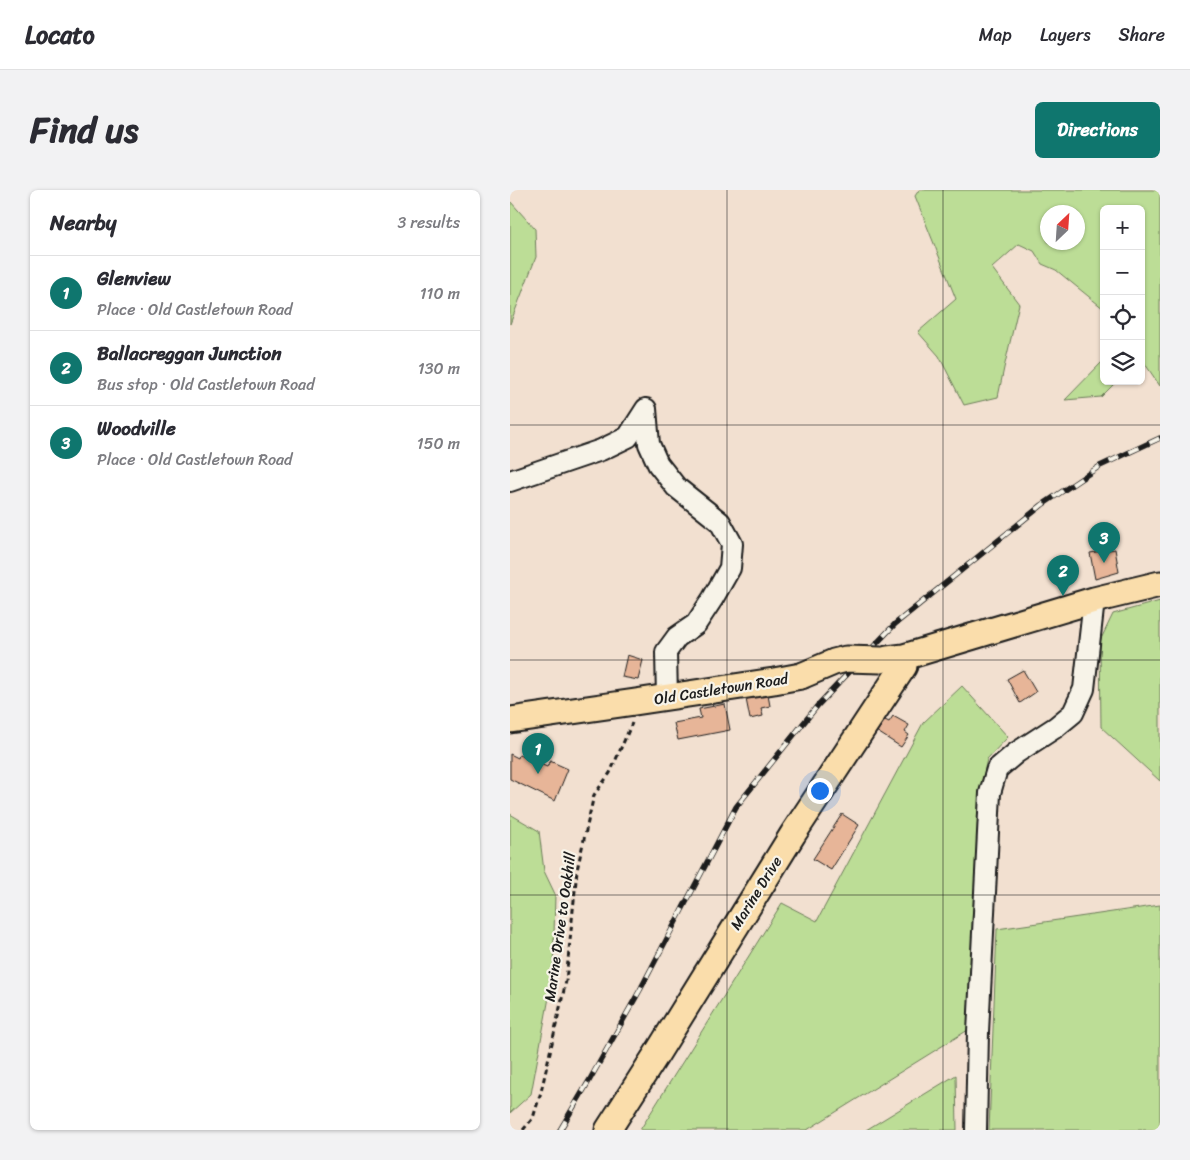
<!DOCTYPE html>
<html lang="en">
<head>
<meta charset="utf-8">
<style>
  :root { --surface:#fff; --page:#f2f2f3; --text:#2b2b33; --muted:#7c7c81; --line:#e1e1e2; --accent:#0f766e }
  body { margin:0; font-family:Sriracha,sans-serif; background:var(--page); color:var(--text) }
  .controls { position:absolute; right:15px; top:15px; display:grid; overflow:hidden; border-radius:8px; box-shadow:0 1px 4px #0004 }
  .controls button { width:45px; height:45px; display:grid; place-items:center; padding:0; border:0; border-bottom:1px solid var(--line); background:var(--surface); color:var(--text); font:25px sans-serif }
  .compass { position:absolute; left:530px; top:15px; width:45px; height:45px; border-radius:50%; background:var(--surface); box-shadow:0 1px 4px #0004; rotate:25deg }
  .you { position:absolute; left:309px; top:600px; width:18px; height:18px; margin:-12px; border:4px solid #fff; border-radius:50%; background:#1a73e8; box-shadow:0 0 0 8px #1a73e833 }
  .badge { display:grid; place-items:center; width:32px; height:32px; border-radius:50%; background:var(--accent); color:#fff; font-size:16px; font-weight:700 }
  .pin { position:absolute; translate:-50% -41px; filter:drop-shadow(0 1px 2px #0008) }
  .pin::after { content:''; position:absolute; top:26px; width:18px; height:15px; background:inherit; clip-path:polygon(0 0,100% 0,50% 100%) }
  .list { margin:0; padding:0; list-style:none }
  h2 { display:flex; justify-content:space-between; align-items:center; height:65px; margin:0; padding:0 20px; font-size:21px }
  h2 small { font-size:16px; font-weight:400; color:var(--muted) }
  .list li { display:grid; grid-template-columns:32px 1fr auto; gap:15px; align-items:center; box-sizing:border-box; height:75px; padding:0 20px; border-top:1px solid var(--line) }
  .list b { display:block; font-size:19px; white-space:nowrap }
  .list p { margin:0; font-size:16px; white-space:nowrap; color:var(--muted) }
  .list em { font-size:16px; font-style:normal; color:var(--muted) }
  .icon { flex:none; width:28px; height:28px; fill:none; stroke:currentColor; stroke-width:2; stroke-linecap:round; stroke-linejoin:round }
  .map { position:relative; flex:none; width:650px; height:940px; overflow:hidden; border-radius:8px }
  header { display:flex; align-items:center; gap:30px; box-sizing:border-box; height:70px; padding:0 25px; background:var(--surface); border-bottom:1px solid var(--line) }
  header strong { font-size:24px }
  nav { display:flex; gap:28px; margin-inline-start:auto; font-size:18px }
  .intro { display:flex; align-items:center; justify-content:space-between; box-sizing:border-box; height:120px; padding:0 30px }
  h1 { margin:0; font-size:35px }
  .button { padding:12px 22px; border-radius:8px; background:var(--accent); color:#fff; font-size:18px; font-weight:700 }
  main { display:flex; gap:30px; padding:0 30px }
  aside { flex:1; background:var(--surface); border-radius:8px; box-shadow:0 1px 4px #0004 }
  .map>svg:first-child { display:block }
</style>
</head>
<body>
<header>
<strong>Locato</strong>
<nav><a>Map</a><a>Layers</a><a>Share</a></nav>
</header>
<div class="intro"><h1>Find us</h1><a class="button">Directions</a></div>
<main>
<aside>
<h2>Nearby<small>3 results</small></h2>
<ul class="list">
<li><span class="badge">1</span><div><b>Glenview</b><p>Place · Old Castletown Road</p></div><em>110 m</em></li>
<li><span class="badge">2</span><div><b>Ballacreggan Junction</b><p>Bus stop · Old Castletown Road</p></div><em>130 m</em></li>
<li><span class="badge">3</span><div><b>Woodville</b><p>Place · Old Castletown Road</p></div><em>150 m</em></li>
</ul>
</aside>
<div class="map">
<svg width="650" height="940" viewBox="0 0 650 940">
  <rect width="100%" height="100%" fill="#f2e0d0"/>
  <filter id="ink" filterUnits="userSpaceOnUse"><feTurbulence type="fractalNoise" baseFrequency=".02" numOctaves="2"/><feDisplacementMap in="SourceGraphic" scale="10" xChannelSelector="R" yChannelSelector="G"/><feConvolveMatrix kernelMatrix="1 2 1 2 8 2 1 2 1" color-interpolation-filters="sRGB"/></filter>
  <g filter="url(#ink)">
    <!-- green -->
    <path fill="#bcdd96" stroke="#6c7c59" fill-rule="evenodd" d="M409,0H650V196L631,168V19H594V119L546,80L532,74L524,61L509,54L482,78L509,114L494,178L488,207L454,215L429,166L408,142L446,109L405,6ZM538,22H568V52H538Z
      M0,11L25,39L26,67L0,134Z
      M594,170V191H607L591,207L555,210Z
      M650,411V591L591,537L590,451L603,424Z
      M452,496L498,547L477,569L470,599L458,840L297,940H130L272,713L307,731L413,533Z
      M0,624L29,641L34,681L45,704L43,786L21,904L0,923Z
      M650,715V940H479L487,739Z
      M446,885L447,940H356Z"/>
    <!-- building -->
    <path fill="#e7b598" stroke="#1c1c1c" d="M605,359L609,382L585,389L580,363Z
      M117,465L133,470L128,490L112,487Z
      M513,480L526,502L510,513L497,489Z
      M258,505L260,516L251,518L253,526L240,529L236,509Z
      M215,514L220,540L168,550L164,533L191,528L189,519Z
      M383,526L399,535L395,542L399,545L391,557L366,541L373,529L379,532Z
      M0,564L8,568L9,565L37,577L40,571L58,579L45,611L0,589Z
      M332,624L349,635L321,680L303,669Z"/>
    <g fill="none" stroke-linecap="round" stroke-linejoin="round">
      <!-- minor casing -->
      <g stroke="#1c1c1c" stroke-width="24">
        <path id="minor" d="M136,219L139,254L148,274L166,297L210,332L222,354L220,378L203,408L186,434L167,447L156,462L157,508
          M0,291L91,260L118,247L136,219
          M466,940L468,842L480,603L487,579L506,563L546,537L563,523L574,499L584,410"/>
      </g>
      <!-- major casing -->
      <g stroke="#1c1c1c" stroke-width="29">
        <path id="major" d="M378,469L394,467L584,410L650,394
          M0,530L125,512L264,491L291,486
          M98,940L148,862L283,644L394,476V467"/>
      </g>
      <!-- path -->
      <path stroke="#1c1c1c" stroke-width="3" stroke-dasharray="5 4" stroke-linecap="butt" d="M13,940L23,928L31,902L56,791L67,680L84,605L100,583L122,533"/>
      <!-- minor -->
      <use href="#minor" stroke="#f7f3e8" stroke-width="20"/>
      <!-- major -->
      <use href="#major" stroke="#faddab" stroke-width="25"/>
      <!-- rail casing -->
      <g stroke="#1c1c1c" stroke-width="5.5">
        <path id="rail" d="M50,940L79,891L130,800L226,617L308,515L385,434L532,315L590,276L650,248"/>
      </g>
      <!-- rail -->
      <use href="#rail" stroke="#f7f3e8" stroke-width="4" stroke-dasharray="11" stroke-linecap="butt"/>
      <!-- major-bridge casing -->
      <g stroke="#1c1c1c" stroke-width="29" stroke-linecap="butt">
        <path id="major-bridge" d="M291,486L324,472L336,469L371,470"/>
      </g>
      <!-- major-bridge -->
      <use href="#major-bridge" stroke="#faddab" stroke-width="25"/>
    </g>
  </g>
  <!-- grid -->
  <path fill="none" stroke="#1c1c1c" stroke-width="1" stroke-opacity="0.55" d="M217,0V940M433,0V940M0,235H650M0,470H650M0,705H650"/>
  <g text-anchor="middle" stroke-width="4.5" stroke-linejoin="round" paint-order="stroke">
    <!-- street labels -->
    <g font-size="15" fill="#1c1c1c" stroke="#f7f3e8">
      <text transform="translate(211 499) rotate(-9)" y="5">Old Castletown Road</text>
      <text transform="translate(246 703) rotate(-58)" y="5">Marine Drive</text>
      <text transform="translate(50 737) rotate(-82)" y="5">Marine Drive to Oakhill</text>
    </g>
  </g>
</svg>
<div class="controls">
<button>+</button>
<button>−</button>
<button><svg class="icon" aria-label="locate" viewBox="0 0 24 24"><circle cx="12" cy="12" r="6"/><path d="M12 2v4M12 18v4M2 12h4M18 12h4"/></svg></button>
<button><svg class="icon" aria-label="layers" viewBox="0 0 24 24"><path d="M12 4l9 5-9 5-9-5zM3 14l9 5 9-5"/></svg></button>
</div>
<svg class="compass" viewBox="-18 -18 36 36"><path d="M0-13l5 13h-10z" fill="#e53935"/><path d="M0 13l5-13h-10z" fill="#7c7c81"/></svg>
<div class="you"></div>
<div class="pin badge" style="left:28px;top:584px">1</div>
<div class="pin badge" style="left:553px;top:406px">2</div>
<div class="pin badge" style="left:594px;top:373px">3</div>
</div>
</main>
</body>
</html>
